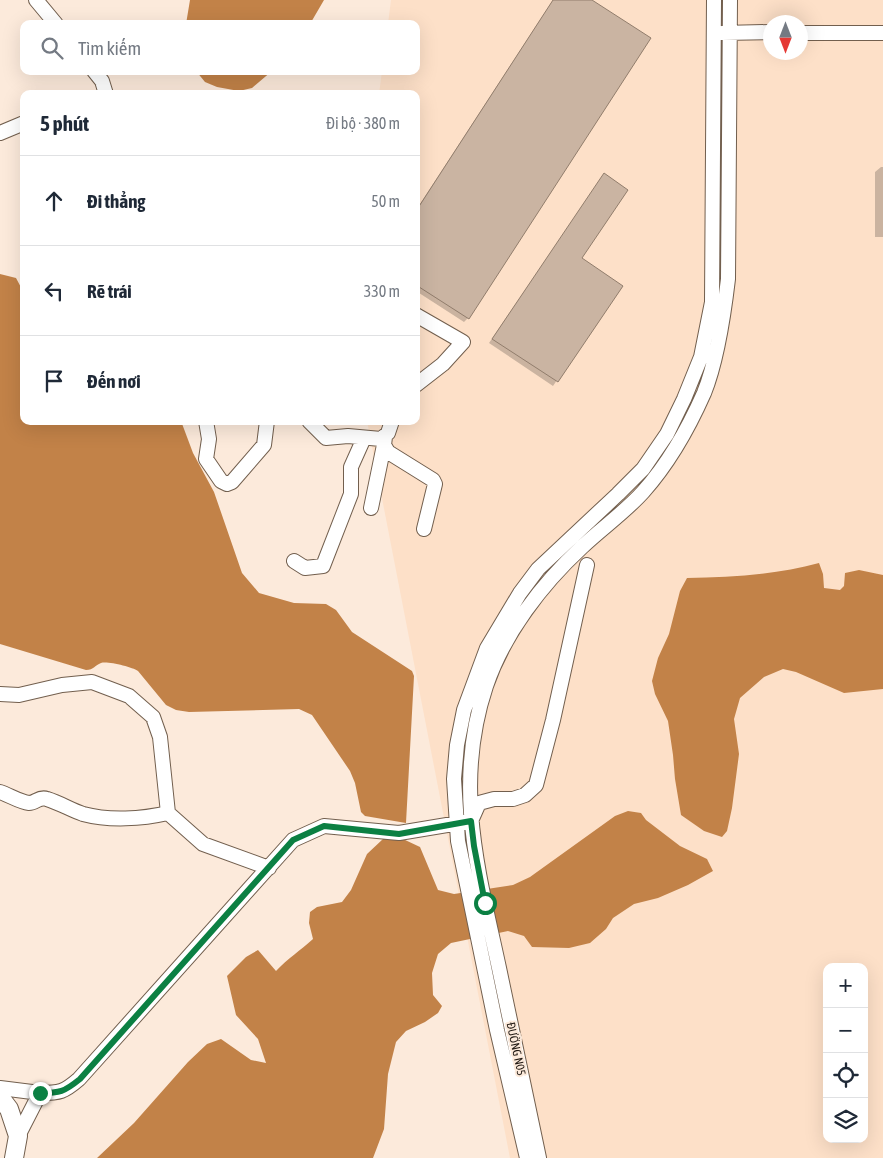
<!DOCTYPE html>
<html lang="vi">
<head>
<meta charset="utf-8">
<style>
  :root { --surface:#fff; --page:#f6f6f7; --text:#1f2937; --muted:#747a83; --line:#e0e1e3 }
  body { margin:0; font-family:"Asap Condensed",sans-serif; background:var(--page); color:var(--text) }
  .controls { position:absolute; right:15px; bottom:15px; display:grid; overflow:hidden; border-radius:10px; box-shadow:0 5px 20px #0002 }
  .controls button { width:45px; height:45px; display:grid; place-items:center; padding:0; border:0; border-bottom:1px solid var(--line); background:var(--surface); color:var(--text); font:25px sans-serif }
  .compass { position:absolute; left:763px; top:15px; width:45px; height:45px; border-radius:50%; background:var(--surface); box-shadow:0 5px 20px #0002; rotate:180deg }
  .stop { position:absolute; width:15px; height:15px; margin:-11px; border:4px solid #0b8043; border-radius:50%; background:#fff }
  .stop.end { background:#0b8043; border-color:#fff; box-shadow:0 1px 5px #0008 }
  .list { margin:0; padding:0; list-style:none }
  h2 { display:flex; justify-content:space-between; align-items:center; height:65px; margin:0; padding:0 20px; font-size:21px }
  h2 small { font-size:16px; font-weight:400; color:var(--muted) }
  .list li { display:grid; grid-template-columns:32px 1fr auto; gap:15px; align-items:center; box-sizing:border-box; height:90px; padding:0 20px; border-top:1px solid var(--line) }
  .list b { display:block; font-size:19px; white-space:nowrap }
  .list em { font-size:16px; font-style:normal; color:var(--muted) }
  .icon { flex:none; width:28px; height:28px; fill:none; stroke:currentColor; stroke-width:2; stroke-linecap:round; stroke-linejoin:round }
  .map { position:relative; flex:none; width:883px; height:1158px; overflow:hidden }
  .search { position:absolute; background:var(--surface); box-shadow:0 5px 20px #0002; left:20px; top:20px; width:400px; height:55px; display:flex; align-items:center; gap:12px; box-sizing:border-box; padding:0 18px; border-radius:10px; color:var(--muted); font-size:19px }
  .panel { position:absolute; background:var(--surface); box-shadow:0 5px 20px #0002; left:20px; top:90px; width:400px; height:335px; border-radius:10px }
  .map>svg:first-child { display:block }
</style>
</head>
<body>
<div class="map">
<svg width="883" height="1158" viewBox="0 0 883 1158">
  <rect width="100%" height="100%" fill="#fceadb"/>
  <!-- built -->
  <path fill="#fde0c8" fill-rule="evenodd" d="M391,0H883V1158H510L367,421H416V94H379L382,71H416V24H388ZM770,22H800V52H770ZM827,967H864V1139H827Z"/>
  <!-- water -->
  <path fill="#c28248" d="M190,0H324L310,24H186Z
    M196,71H272L252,88L239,91L217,87L205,82Z
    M0,274L16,278L24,293V421H181L193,453L214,492L242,573L259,593L294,603L326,604L336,610L352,632L412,671L414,676L406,823L365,816L361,812L355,783L350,771L312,715L299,709L189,712L176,710L166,705L138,671C132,667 108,661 101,663C95,665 94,670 86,670L0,644Z
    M819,563L823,574L824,588L840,590L844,586L845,573L859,570L883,575V689L844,693L796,672L783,669L764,677L740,698L734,719L739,754L732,808L727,831L722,837L704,831L681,815L675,779L673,755L668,721L655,694L652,681L658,658L669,634L680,591L687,578C731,577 776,575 819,563Z
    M628,811L641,813L646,820L680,846L707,859L713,871L688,885L658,898L634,904L613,918L606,929L590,943L569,948L532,947L524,936L508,931L451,943L438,954L432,973L433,995L442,1006L438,1013L425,1022L406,1031L396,1042L388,1074L384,1129L373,1158H97L134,1123L188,1062L207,1044L221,1039L251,1060L266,1063L258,1039L236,1015L227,976L246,957L258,950L276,971C287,959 301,950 313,939L309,923L310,912L317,907L342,902L351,890L367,854L383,839H403L420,847L438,890L454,894L513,885L530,877L615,816Z"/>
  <!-- shadow -->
  <path fill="#0003" d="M553,0H589L468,318L464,322L416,291V210Z
    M881,167H883V237H875V172Z
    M604,175L580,259L621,286L553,386L489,343Z"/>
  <!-- building -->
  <path fill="#cab4a2" stroke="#917d6c" d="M553,0H592L651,38L469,319L416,285V211Z
    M604,173L628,190L582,258L623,286L558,382L492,339Z"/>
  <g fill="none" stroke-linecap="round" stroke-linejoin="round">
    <!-- minor casing -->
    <g stroke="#725f4e" stroke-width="16">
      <path id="minor" d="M36,0L56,24
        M722,33L770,32
        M800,33H883
        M94,71L102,81L106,94
        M0,133L24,123
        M416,315L463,342L443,364L416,385
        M206,421L209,439L206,459L221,481L227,484L232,482L264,445L267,421
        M309,421L326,438L348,436L381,439L388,433L392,421
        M385,437L384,445L388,452L433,480L435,484L424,529
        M371,508L384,445
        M294,561L305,568L323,566L351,494V467L364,438
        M0,694L19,695L62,685L92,682L129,696L153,717L160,737L168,813L203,844L269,868
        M0,792C9,795 20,802 29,803C36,803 39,796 47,799C60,803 71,810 83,814C109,821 142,819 168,813
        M0,1088L40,1093L18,1136
        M40,1093C60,1093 64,1092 79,1079L293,840L324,826L399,833L471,821L479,803L494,799H513L525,795L536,785L553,720L587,565
        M527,1158L497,1030L458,841L454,779L457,745L464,710L487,648L520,593L538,569L618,494L643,469L667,434L684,399L701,357L712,302L714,0
        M539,1158C526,1095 512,1031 499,968C478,870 453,785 486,686C504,633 542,584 582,547C602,528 625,512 643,492C668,464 689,427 704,393C717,361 724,313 728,279L730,0"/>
    </g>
    <!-- major casing -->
    <g stroke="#725f4e" stroke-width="20">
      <path id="major" d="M0,1097L9,1109L18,1136L14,1158"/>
    </g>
    <!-- minor -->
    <use href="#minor" stroke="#fff" stroke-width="14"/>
    <!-- major -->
    <use href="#major" stroke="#fff" stroke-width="18"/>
  </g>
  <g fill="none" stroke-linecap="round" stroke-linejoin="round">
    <!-- route -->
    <path stroke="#0b8043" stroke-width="6" d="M40,1093C60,1093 64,1092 80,1079L293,840L324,826L399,834L471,821L474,846L485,903"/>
  </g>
  <g text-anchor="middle" stroke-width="4" stroke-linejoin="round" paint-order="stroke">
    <!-- street labels -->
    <g font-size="12" fill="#211913" stroke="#fceadb">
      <text transform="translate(516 1049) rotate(78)" y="4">ĐƯỜNG N05</text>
    </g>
  </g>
</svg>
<div class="controls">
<button>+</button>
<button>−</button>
<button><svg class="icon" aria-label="locate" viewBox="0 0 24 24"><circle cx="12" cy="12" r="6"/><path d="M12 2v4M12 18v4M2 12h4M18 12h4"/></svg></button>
<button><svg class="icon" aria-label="layers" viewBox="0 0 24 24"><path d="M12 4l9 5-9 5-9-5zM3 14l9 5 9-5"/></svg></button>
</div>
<svg class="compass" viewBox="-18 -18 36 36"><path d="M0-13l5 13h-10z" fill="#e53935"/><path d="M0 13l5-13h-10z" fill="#747a83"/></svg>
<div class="stop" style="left:485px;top:903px"></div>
<div class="stop end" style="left:40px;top:1093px"></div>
<div class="search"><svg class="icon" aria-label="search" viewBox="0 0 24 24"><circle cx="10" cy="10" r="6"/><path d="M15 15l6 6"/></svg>Tìm kiếm</div>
<section class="panel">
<h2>5 phút<small>Đi bộ · 380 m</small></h2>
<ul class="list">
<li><svg class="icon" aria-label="ahead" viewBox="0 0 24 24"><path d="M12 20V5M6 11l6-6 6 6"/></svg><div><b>Đi thẳng</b></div><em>50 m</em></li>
<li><svg class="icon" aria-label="left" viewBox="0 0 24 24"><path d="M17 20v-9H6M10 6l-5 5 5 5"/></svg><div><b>Rẽ trái</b></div><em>330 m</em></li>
<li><svg class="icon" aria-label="arrive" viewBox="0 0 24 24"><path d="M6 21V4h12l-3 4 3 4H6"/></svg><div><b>Đến nơi</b></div></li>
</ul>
</section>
</div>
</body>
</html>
